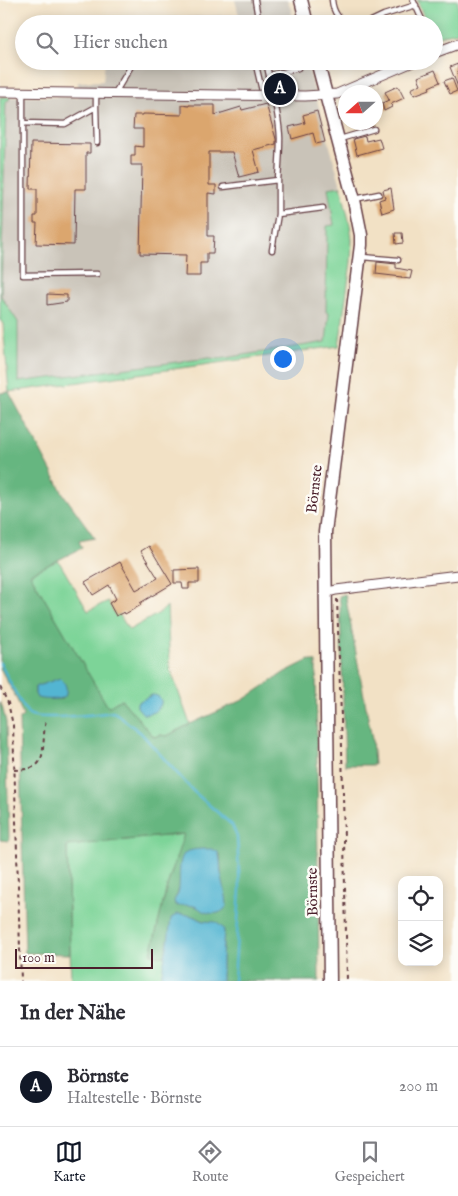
<!DOCTYPE html>
<html lang="de">
<head>
<meta charset="utf-8">
<style>
  :root { --surface:#fff; --page:#f2f2f3; --text:#2b2b33; --muted:#7c7c81; --line:#e1e1e2; --accent:#111827 }
  body { margin:0; font-family:"IM FELL English",serif; background:var(--page); color:var(--text) }
  .controls { position:absolute; right:15px; bottom:15px; display:grid; overflow:hidden; border-radius:10px; box-shadow:0 2px 12px #0003 }
  .controls button { width:45px; height:45px; display:grid; place-items:center; padding:0; border:0; border-bottom:1px solid var(--line); background:var(--surface); color:var(--text); font:25px sans-serif }
  .compass { position:absolute; left:338px; top:85px; width:45px; height:45px; border-radius:50%; background:var(--surface); box-shadow:0 2px 12px #0003; rotate:249deg }
  .scale { position:absolute; left:15px; bottom:12px; width:138px; box-sizing:border-box; padding-left:5px; border:2px solid #4a1f2b; border-top:0; font-size:14px; line-height:18px; white-space:nowrap; color:#4a1f2b; -webkit-text-stroke:4px #fdfcf7; paint-order:stroke }
  .you { position:absolute; left:282px; top:358px; width:18px; height:18px; margin:-12px; border:4px solid #fff; border-radius:50%; background:#1a73e8; box-shadow:0 0 0 8px #1a73e833 }
  .badge { display:grid; place-items:center; width:32px; height:32px; border-radius:50%; background:var(--accent); color:#fff; font-size:16px; font-weight:700 }
  .pin { position:absolute; translate:-50% -50%; border:2px solid #fff; box-shadow:0 1px 5px #0006 }
  .list { margin:0; padding:0; list-style:none }
  h2 { display:flex; justify-content:space-between; align-items:center; height:65px; margin:0; padding:0 20px; font-size:21px }
  h2 small { font-size:16px; font-weight:400; color:var(--muted) }
  .list li { display:grid; grid-template-columns:32px 1fr auto; gap:15px; align-items:center; box-sizing:border-box; height:80px; padding:0 20px; border-top:1px solid var(--line) }
  .list b { display:block; font-size:19px; white-space:nowrap }
  .list p { margin:0; font-size:16px; white-space:nowrap; color:var(--muted) }
  .list em { font-size:16px; font-style:normal; color:var(--muted) }
  .icon { flex:none; width:28px; height:28px; fill:none; stroke:currentColor; stroke-width:2; stroke-linecap:round; stroke-linejoin:round }
  .map { position:relative; flex:none; width:458px; height:981px; overflow:hidden }
  .search { position:absolute; background:var(--surface); box-shadow:0 2px 12px #0003; left:15px; right:15px; top:15px; height:55px; display:flex; align-items:center; gap:12px; box-sizing:border-box; padding:0 18px; border-radius:28px; color:var(--muted); font-size:19px }
  .sheet { height:145px; background:var(--surface) }
  nav { display:flex; justify-content:space-around; align-items:center; box-sizing:border-box; height:70px; border-top:1px solid var(--line); background:var(--surface); font-size:14px; color:var(--muted) }
  nav a { display:grid; justify-items:center; gap:2px }
  nav .on { color:var(--accent) }
  .map>svg:first-child { display:block }
</style>
</head>
<body>
<div class="map">
<svg width="458" height="981" viewBox="0 0 458 981">
  <rect width="100%" height="100%" fill="#fdfcf7"/>
  <filter id="ink" filterUnits="userSpaceOnUse"><feTurbulence type="fractalNoise" baseFrequency=".02" numOctaves="2"/><feDisplacementMap in="SourceGraphic" scale="10" xChannelSelector="R" yChannelSelector="G"/><feConvolveMatrix kernelMatrix="1 2 1 2 8 2 1 2 1" color-interpolation-filters="sRGB"/></filter>
  <filter id="wash" filterUnits="userSpaceOnUse"><feTurbulence type="fractalNoise" baseFrequency=".0096" numOctaves="4" result="noise"/><feDisplacementMap in="SourceGraphic" scale="20" xChannelSelector="R" yChannelSelector="G"/><feGaussianBlur stdDeviation="1.12" result="paint"/><feColorMatrix in="noise" values="0 0 0 0 0 0 0 0 0 0 0 0 0 0 0 0 0 1.4 0 .05"/><feComposite in="paint" operator="in"/></filter>
  <g filter="url(#wash)">
    <rect width="100%" height="100%" fill="#f2e1c5"/>
    <!-- industrial -->
    <path fill="#c9c3b8" d="M235,0H288L295,24H108V20L239,15Z
      M105,61H306L341,186L328,188L334,225L327,226L326,312H329L326,342L219,359L209,358L17,382L18,322L1,296L6,100L10,99V97H78V82L103,81Z"/>
    <!-- green -->
    <path fill="#7dd498" stroke="#647a62" d="M417,0H458V32L434,37V24H427Z
      M0,97H10L9,100L6,101L1,296L18,322V382L209,358L219,359L326,342L329,313L326,312L327,226L334,225L328,188L341,186L350,225L352,240L351,262L339,346L9,392L3,324L0,320Z
      M58,560L88,611L108,601L116,616L119,614L129,630L161,612L167,606L170,668L190,724L167,736L160,735L154,737L121,699L108,708L30,574Z
      M185,834L167,886L151,954L166,957L161,976L162,981H71L67,846Z"/>
    <!-- forest -->
    <path fill="#66b680" stroke="#586a56" fill-rule="evenodd" d="M9,392L64,495L95,538L79,541L82,548L30,574L108,707L121,699L154,737L160,735L167,736L190,724L243,700L285,672L309,660L316,662L319,981H222V959L224,931L216,923L204,921L190,915L168,941L166,957L151,954L167,886L184,834L67,846L70,954L25,953L19,719L23,716L18,702L0,668V393ZM35,687L62,699H52L35,694ZM220,855L221,872L208,912C201,911 202,908 196,906C191,904 183,905 178,906L176,897L178,893L180,879Z
      M345,594L372,739L374,765H345L340,603L339,596Z
      M0,702L2,706L6,722L9,841L0,840Z"/>
    <!-- water -->
    <path fill="#53b5d2" stroke="#4e6a7e" d="M60,678C66,683 68,689 65,697C58,700 45,700 37,698L35,694V687Z
      M152,695C158,695 162,698 161,704C158,711 150,715 143,714L137,707V703L140,701Z
      M212,849L218,852C221,858 220,866 221,873C223,884 227,895 227,906C222,914 214,915 205,912C201,911 199,907 194,906C189,905 183,905 178,906L175,904L174,901C175,898 177,896 178,894C181,884 177,861 184,854C190,848 204,849 212,849Z
      M178,914L190,915L204,921L216,922L223,928L224,931L222,959V981H162L161,977L168,941L171,918Z"/>
    <g fill="none" stroke-linecap="round" stroke-linejoin="round">
      <!-- stream -->
      <path stroke="#53b5d2" stroke-width="2.5" d="M0,663C5,672 22,709 29,714C39,721 99,714 114,712L141,733L193,791L232,825L237,837L240,889L234,981"/>
    </g>
    <g id="blocks">
      <!-- building -->
      <path fill="#dba66e" d="M352,61H374L355,69Z
        M458,64V87L450,67Z
        M435,70L440,82L429,87L430,89L414,95L411,89L421,84L418,77Z
        M452,78L457,91L450,94L444,81Z
        M398,86L404,98L391,104L392,107L384,111L382,103L389,100L385,92Z
        M266,104L276,139V144L253,150L259,172L239,177L232,152H209V185H216V194L208,193V236H214L213,253H207V263H200V276H185L186,255L140,254L142,165H131V156H135V146L143,147V129H133L134,115H143V114L182,115V105L189,106V105H215V115L241,107L242,110Z
        M317,111L325,142L316,144L313,133L292,139L289,127L305,123L303,115Z
        M365,136L366,141L379,138L382,148L357,155L353,139Z
        M31,143L90,144V153H86V189H75L74,245L36,244L37,223H34V216H37V189H30Z
        M391,188L394,209L382,213L379,200L385,198L383,190Z
        M395,233H402L403,243L396,244Z
        M377,262L396,264V268L412,271L410,279L402,278V277L376,274Z
        M47,294L67,295V302L47,305Z
        M149,546L172,584L140,603L141,605L125,614L124,612L116,616L109,603L116,599L109,585L93,595L85,582L120,562L136,590L158,578L141,551Z
        M199,569V583H189V589H183L182,583H174V570Z"/>
    </g>
  </g>
  <g filter="url(#ink)">
    <use href="#blocks" fill-opacity="0" stroke="#633c42" stroke-width="1"/>
    <g fill="none" stroke-linecap="round" stroke-linejoin="round">
      <!-- lane casing -->
      <g stroke="#633c42" stroke-width="7">
        <path id="lane" d="M255,0L259,24
          M332,0C333,11 338,20 349,24
          M413,0L424,24
          M365,24L384,15L416,5
          M255,61L263,95
          M269,76L298,68
          M23,93V275L97,274
          M115,93L134,61
          M96,107L97,143
          M23,123L65,124L96,107V94
          M340,139L374,129
          M223,187L278,180C279,166 280,152 280,138C279,111 271,87 266,61
          M355,199L379,194
          M278,214L323,208
          M272,250L278,214V180
          M362,257L398,260"/>
      </g>
      <!-- street casing -->
      <g stroke="#633c42" stroke-width="11">
        <path id="street" d="M434,53L458,44
          M0,92L305,96L337,94L415,61
          M325,593L336,590L458,575"/>
      </g>
      <!-- secondary casing -->
      <g stroke="#633c42" stroke-width="15">
        <path id="secondary" d="M301,0L307,24
          M317,61L354,200L361,235V245L325,532L330,981"/>
      </g>
      <!-- path -->
      <path stroke="#633c42" stroke-width="2" stroke-dasharray="4 4" stroke-linecap="butt" d="M337,599L342,747L347,981
        M0,687L8,703L13,725L21,981
        M14,770C43,769 42,762 44,736C44,731 45,725 46,720"/>
      <!-- lane -->
      <use href="#lane" stroke="#fff" stroke-width="4.5"/>
      <!-- street -->
      <use href="#street" stroke="#fff" stroke-width="9"/>
      <!-- secondary -->
      <use href="#secondary" stroke="#fff" stroke-width="12"/>
    </g>
  </g>
  <g text-anchor="middle" stroke-width="5" stroke-linejoin="round" paint-order="stroke">
    <!-- street labels -->
    <g font-size="15" fill="#4a1f2b" stroke="#fdfcf7">
      <text transform="translate(314 489) rotate(-83)" y="5">Börnste</text>
      <text transform="translate(312 892) rotate(-91)" y="5">Börnste</text>
    </g>
  </g>
</svg>
<div class="controls">
<button><svg class="icon" aria-label="locate" viewBox="0 0 24 24"><circle cx="12" cy="12" r="6"/><path d="M12 2v4M12 18v4M2 12h4M18 12h4"/></svg></button>
<button><svg class="icon" aria-label="layers" viewBox="0 0 24 24"><path d="M12 4l9 5-9 5-9-5zM3 14l9 5 9-5"/></svg></button>
</div>
<svg class="compass" viewBox="-18 -18 36 36"><path d="M0-13l5 13h-10z" fill="#e53935"/><path d="M0 13l5-13h-10z" fill="#7c7c81"/></svg>
<div class="scale">100 m</div>
<div class="you"></div>
<div class="pin badge" style="left:280px;top:89px">A</div>
<div class="search"><svg class="icon" aria-label="search" viewBox="0 0 24 24"><circle cx="10" cy="10" r="6"/><path d="M15 15l6 6"/></svg>Hier suchen</div>
</div>
<section class="sheet">
<h2>In der Nähe<small></small></h2>
<ul class="list">
<li><span class="badge">A</span><div><b>Börnste</b><p>Haltestelle · Börnste</p></div><em>200 m</em></li>
</ul>
</section>
<nav>
<a class="on"><svg class="icon" aria-label="map" viewBox="0 0 24 24"><path d="M3 6l6-2 6 2 6-2v14l-6 2-6-2-6 2zM9 4v14M15 6v14"/></svg>Karte</a>
<a><svg class="icon" aria-label="directions" viewBox="0 0 24 24"><path d="M12 3l9 9-9 9-9-9zM9 14v-3h6M13 9l2 2-2 2"/></svg>Route</a>
<a><svg class="icon" aria-label="saved" viewBox="0 0 24 24"><path d="M7 4h10v16l-5-4-5 4z"/></svg>Gespeichert</a>
</nav>
</body>
</html>
